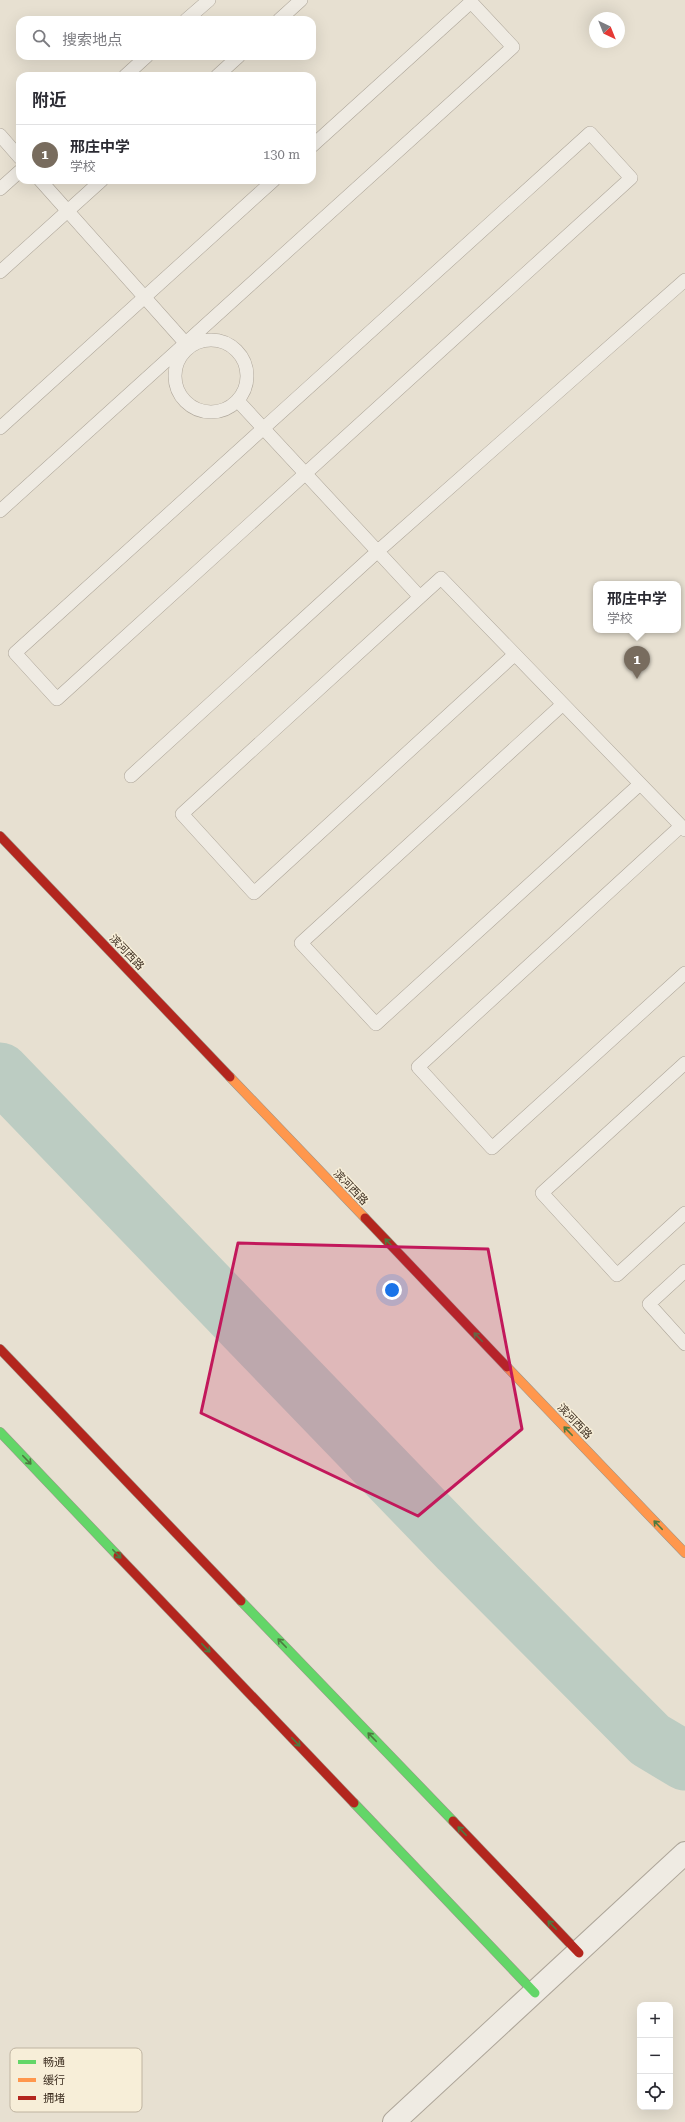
<!DOCTYPE html>
<html lang="zh">
<head>
<meta charset="utf-8">
<style>
  :root { --surface:#fff; --page:#f2f2f3; --text:#2b2b33; --muted:#7c7c81; --line:#e1e1e2; --accent:#786c5e }
  body { margin:0; font-family:"Roboto Serif","Noto Sans SC",serif; background:var(--page); color:var(--text) }
  .controls { position:absolute; right:12px; bottom:12px; display:grid; overflow:hidden; border-radius:8px; box-shadow:0 4px 16px #0002 }
  .controls button { width:36px; height:36px; display:grid; place-items:center; padding:0; border:0; border-bottom:1px solid var(--line); background:var(--surface); color:var(--text); font:20px sans-serif }
  .compass { position:absolute; left:589px; top:12px; width:36px; height:36px; border-radius:50%; background:var(--surface); box-shadow:0 4px 16px #0002; rotate:137deg }
  .you { position:absolute; left:392px; top:1290px; width:14px; height:14px; margin:-10px; border:3px solid #fff; border-radius:50%; background:#1a73e8; box-shadow:0 0 0 6px #1a73e833 }
  .badge { display:grid; place-items:center; width:26px; height:26px; border-radius:50%; background:var(--accent); color:#fff; font-size:13px; font-weight:700 }
  .pin { position:absolute; translate:-50% -33px; filter:drop-shadow(0 1px 2px #0008) }
  .pin::after { content:''; position:absolute; top:21px; width:14px; height:12px; background:inherit; clip-path:polygon(0 0,100% 0,50% 100%) }
  .popup { position:absolute; left:593px; top:581px; width:88px; height:52px; box-sizing:border-box; display:grid; place-content:center; border-radius:8px; background:var(--surface); filter:drop-shadow(0 1px 3px #0005); font-size:13px; white-space:nowrap; color:var(--muted) }
  .popup b { font-size:15px; color:var(--text) }
  .popup::after { content:''; position:absolute; left:50%; top:100%; margin-left:-8px; border:8px solid transparent; border-top-color:var(--surface) }
  .list { margin:0; padding:0; list-style:none }
  h2 { display:flex; justify-content:space-between; align-items:center; height:52px; margin:0; padding:0 16px; font-size:17px }
  h2 small { font-size:13px; font-weight:400; color:var(--muted) }
  .list li { display:grid; grid-template-columns:26px 1fr auto; gap:12px; align-items:center; box-sizing:border-box; height:60px; padding:0 16px; border-top:1px solid var(--line) }
  .list b { display:block; font-size:15px; white-space:nowrap }
  .list p { margin:0; font-size:13px; white-space:nowrap; color:var(--muted) }
  .list em { font-size:13px; font-style:normal; color:var(--muted) }
  .icon { flex:none; width:22px; height:22px; fill:none; stroke:currentColor; stroke-width:2; stroke-linecap:round; stroke-linejoin:round }
  .map { position:relative; flex:none; width:685px; height:2122px; overflow:hidden }
  .search { position:absolute; background:var(--surface); box-shadow:0 4px 16px #0002; left:16px; top:16px; width:300px; height:44px; display:flex; align-items:center; gap:10px; box-sizing:border-box; padding:0 14px; border-radius:12px; color:var(--muted); font-size:15px }
  .panel { position:absolute; background:var(--surface); box-shadow:0 4px 16px #0002; left:16px; top:72px; width:300px; height:112px; border-radius:12px }
  .map>svg:first-child { display:block }
</style>
</head>
<body>
<div class="map">
<svg width="685" height="2122" viewBox="0 0 685 2122">
  <rect width="100%" height="100%" fill="#e7e0d1"/>
  <g fill="none" stroke-linecap="round" stroke-linejoin="round">
    <!-- river -->
    <path stroke="#bcccc2" stroke-width="59" d="M0,1072L459,1548L650,1740L685,1761"/>
    <!-- lane casing -->
    <g stroke="#ada599" stroke-width="14">
      <path id="lane" d="M186,20L209,0
        M279,20L301,0
        M125,76L147,56
        M217,76L239,56
        M590,133L631,178L57,699L15,653Z
        M0,135L20,158
        M40,180L189,347
        M0,189L20,171
        M0,272L102,180
        M175 376a36 36 0 1 1 72 0a36 36 0 1 1-72 0Z
        M238,401L420,597L441,578L685,830
        M0,428L274,180
        M0,511L513,47L471,2L312,146
        M420,597L182,814L254,893L514,655
        M563,704L301,943L376,1024L640,784
        M131,776L378,551L685,280
        M681,826L418,1067L492,1148L685,973
        M685,1063L542,1193L617,1275L685,1213
        M685,1271L649,1304L685,1344"/>
    </g>
    <!-- street casing -->
    <g stroke="#ada599" stroke-width="24">
      <path id="street" d="M394,2122L685,1853"/>
    </g>
    <!-- fast casing -->
    <g stroke="#9c958a" stroke-width="10">
      <path id="fast" d="M0,1432L118,1556
        M241,1601L453,1821
        M354,1803L535,1993"/>
    </g>
    <!-- slow casing -->
    <g stroke="#9c958a" stroke-width="10">
      <path id="slow" d="M230,1077L365,1218
        M507,1367L685,1553"/>
    </g>
    <!-- jam casing -->
    <g stroke="#9c958a" stroke-width="10">
      <path id="jam" d="M0,836L230,1077
        M365,1218L507,1367
        M0,1349L241,1601
        M118,1556L354,1803
        M453,1821L579,1953"/>
    </g>
    <!-- lane -->
    <use href="#lane" stroke="#efebe3" stroke-width="13"/>
    <!-- street -->
    <use href="#street" stroke="#efebe3" stroke-width="22"/>
    <!-- fast -->
    <use href="#fast" stroke="#63d668" stroke-width="9"/>
    <!-- slow -->
    <use href="#slow" stroke="#ff974d" stroke-width="9"/>
    <!-- jam -->
    <use href="#jam" stroke="#b3261e" stroke-width="9"/>
  </g>
  <!-- one-way arrows -->
  <defs><path id="oneway-shaft" d="M-6 0H5M1.5-3L5.5 0L1.5 3" fill="none" stroke-width="1.6" stroke-linecap="round" stroke-linejoin="round"/></defs>
  <g stroke="#4e7a40">
    <use href="#oneway-shaft" transform="translate(389 1243) rotate(-134)"/>
    <use href="#oneway-shaft" transform="translate(478 1337) rotate(-134)"/>
    <use href="#oneway-shaft" transform="translate(568 1431) rotate(-134)"/>
    <use href="#oneway-shaft" transform="translate(27 1460) rotate(46)"/>
    <use href="#oneway-shaft" transform="translate(658 1525) rotate(-134)"/>
    <use href="#oneway-shaft" transform="translate(117 1554) rotate(46)"/>
    <use href="#oneway-shaft" transform="translate(282 1643) rotate(-134)"/>
    <use href="#oneway-shaft" transform="translate(206 1648) rotate(46)"/>
    <use href="#oneway-shaft" transform="translate(372 1737) rotate(-134)"/>
    <use href="#oneway-shaft" transform="translate(296 1742) rotate(46)"/>
    <use href="#oneway-shaft" transform="translate(462 1831) rotate(-134)"/>
    <use href="#oneway-shaft" transform="translate(552 1925) rotate(-134)"/>
  </g>
  <!-- marked area -->
  <path fill="#c2185b" fill-opacity="0.2" stroke="#c2185b" stroke-width="3" stroke-linejoin="round" d="M238,1243L488,1249L522,1429L418,1516L201,1413Z"/>
  <g text-anchor="middle" stroke-width="3" stroke-linejoin="round" paint-order="stroke">
    <!-- street labels -->
    <g font-size="11" fill="#3d2e20" stroke="#f7eed8">
      <text transform="translate(127 952) rotate(46)" y="4">滨河西路</text>
      <text transform="translate(351 1187) rotate(46)" y="4">滨河西路</text>
      <text transform="translate(575 1421) rotate(46)" y="4">滨河西路</text>
    </g>
  </g>
  <!-- legend -->
  <rect x="10" y="2048" width="132" height="64" rx="6" fill="#f7eed8" stroke="#bfb4a1" stroke-width="1"/>
  <rect x="18" y="2060" width="18" height="4" fill="#63d668"/>
  <rect x="18" y="2078" width="18" height="4" fill="#ff974d"/>
  <rect x="18" y="2096" width="18" height="4" fill="#b3261e"/>
  <g font-size="11" fill="#3d2e20">
    <text x="43" y="2066">畅通</text>
    <text x="43" y="2084">缓行</text>
    <text x="43" y="2102">拥堵</text>
  </g>
</svg>
<div class="controls">
<button>+</button>
<button>−</button>
<button><svg class="icon" aria-label="locate" viewBox="0 0 24 24"><circle cx="12" cy="12" r="6"/><path d="M12 2v4M12 18v4M2 12h4M18 12h4"/></svg></button>
</div>
<svg class="compass" viewBox="-18 -18 36 36"><path d="M0-13l5 13h-10z" fill="#e53935"/><path d="M0 13l5-13h-10z" fill="#7c7c81"/></svg>
<div class="you"></div>
<div class="pin badge" style="left:637px;top:679px">1</div>
<div class="popup"><b>邢庄中学</b>学校</div>
<div class="search"><svg class="icon" aria-label="search" viewBox="0 0 24 24"><circle cx="10" cy="10" r="6"/><path d="M15 15l6 6"/></svg>搜索地点</div>
<section class="panel">
<h2>附近<small></small></h2>
<ul class="list">
<li><span class="badge">1</span><div><b>邢庄中学</b><p>学校</p></div><em>130 m</em></li>
</ul>
</section>
</div>
</body>
</html>
